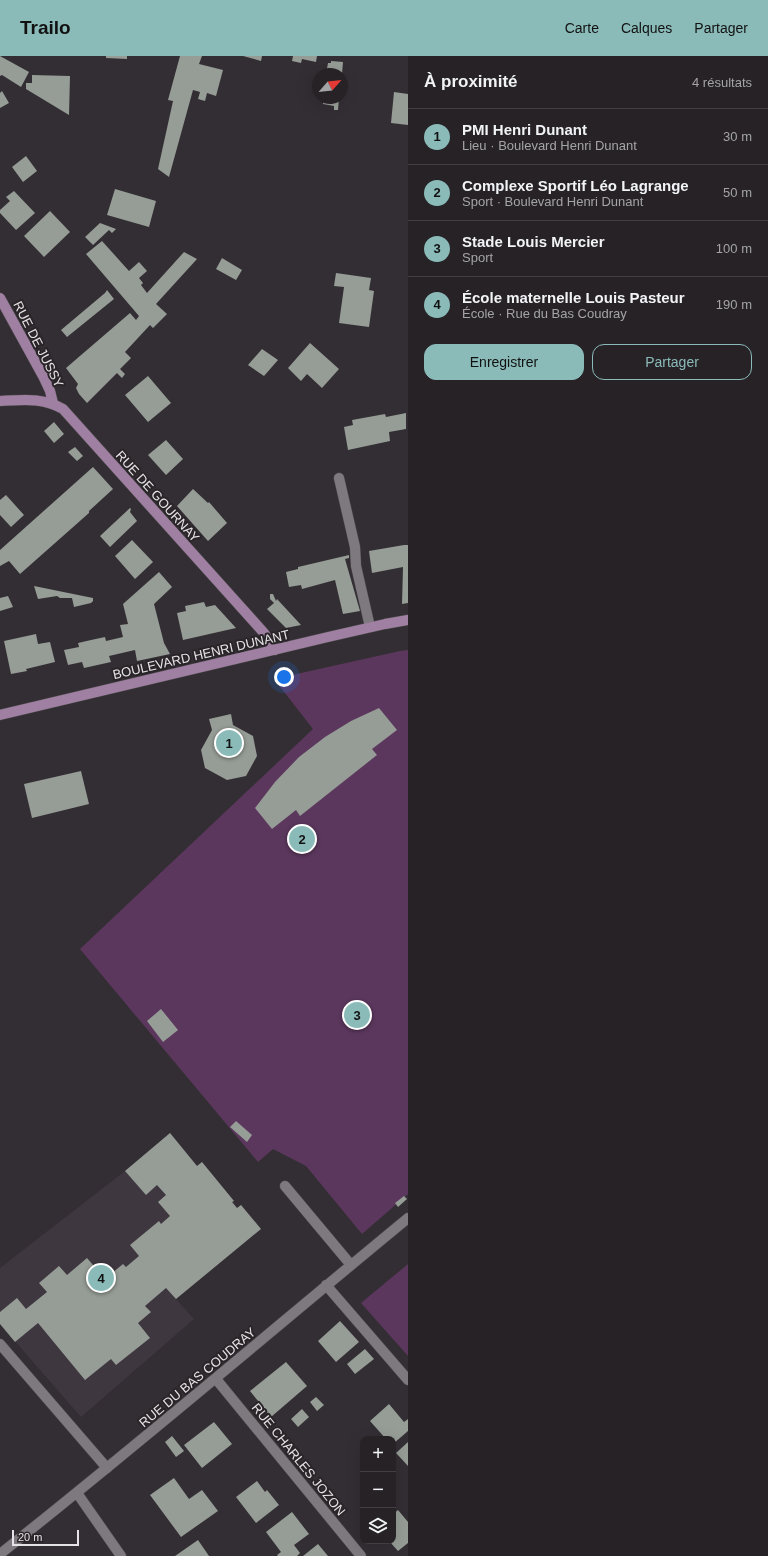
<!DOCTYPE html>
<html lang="fr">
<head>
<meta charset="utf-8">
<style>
  :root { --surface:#262226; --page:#322f32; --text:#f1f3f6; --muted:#a4a4a7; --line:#423f43; --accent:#8bbbb9 }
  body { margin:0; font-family:Helvetica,sans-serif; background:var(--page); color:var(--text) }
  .controls { position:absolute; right:12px; bottom:12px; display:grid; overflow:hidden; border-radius:8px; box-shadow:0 4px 16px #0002 }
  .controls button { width:36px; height:36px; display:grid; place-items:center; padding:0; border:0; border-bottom:1px solid var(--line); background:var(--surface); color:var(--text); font:20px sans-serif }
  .compass { position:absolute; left:312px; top:12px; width:36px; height:36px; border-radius:50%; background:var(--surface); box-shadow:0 4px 16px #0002; rotate:62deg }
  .scale { position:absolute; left:12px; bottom:10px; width:67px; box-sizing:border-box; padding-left:4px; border:2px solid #e6e3e6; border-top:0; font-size:11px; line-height:14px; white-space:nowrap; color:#e6e3e6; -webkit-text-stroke:3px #292529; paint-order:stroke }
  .you { position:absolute; left:284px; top:621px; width:14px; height:14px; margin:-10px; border:3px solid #fff; border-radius:50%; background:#1a73e8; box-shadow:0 0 0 6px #1a73e833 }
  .badge { display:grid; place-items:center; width:26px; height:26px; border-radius:50%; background:var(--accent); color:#111; font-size:13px; font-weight:700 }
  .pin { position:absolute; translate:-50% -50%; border:2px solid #fff; box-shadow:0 1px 4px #0006 }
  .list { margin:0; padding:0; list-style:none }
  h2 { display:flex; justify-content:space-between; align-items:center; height:52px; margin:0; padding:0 16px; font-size:17px }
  h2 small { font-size:13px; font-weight:400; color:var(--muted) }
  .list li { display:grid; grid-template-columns:26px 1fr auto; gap:12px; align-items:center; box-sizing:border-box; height:56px; padding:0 16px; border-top:1px solid var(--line) }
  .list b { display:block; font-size:15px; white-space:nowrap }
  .list p { margin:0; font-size:13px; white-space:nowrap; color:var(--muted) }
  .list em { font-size:13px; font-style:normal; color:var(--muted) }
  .actions { display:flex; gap:8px; padding:12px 16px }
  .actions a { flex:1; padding:9px 0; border:1px solid var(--accent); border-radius:12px; text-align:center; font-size:14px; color:var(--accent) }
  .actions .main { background:var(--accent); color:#111 }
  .icon { flex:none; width:22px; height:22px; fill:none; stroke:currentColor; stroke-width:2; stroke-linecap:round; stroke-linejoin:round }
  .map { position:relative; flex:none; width:408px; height:1500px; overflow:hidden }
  header { display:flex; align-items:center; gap:24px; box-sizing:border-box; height:56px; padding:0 20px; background:var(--accent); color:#111 }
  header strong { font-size:19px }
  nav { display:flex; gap:22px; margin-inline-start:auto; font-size:14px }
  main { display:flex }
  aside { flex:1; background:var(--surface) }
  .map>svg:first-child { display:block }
</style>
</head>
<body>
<header>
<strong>Trailo</strong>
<nav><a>Carte</a><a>Calques</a><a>Partager</a></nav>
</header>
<main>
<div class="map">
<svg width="408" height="1500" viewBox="0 0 408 1500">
  <rect width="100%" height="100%" fill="#332e33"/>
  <!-- built -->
  <path fill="#3f373f" d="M170,1077L197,1110L202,1106L234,1145L233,1146L237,1152L241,1149L261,1173L176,1243L194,1263L81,1361L0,1268V1212L125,1115Z"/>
  <!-- green -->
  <path fill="#5b375d" d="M408,594V1138L362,1178L306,1110L273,1093L258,1106L80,893L313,673L274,623L400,595Z
    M408,1208V1300L361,1247Z"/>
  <!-- building -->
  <path fill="#969c96" d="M0,0L29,16L21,31L2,19L0,20Z
    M106,0H127V3L106,2Z
    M180,0H202L199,8L223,14L216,40L207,37L205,45L198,43L200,36L193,34L169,121L158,113L173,45L168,44Z
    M243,0H262L261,5Z
    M293,0H317L316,6L302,3L301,7L292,5Z
    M331,5L343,6L342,18H326L328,7H331Z
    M32,19L70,20L69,59L26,33V27H32Z
    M2,35L9,47L0,52V37Z
    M394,36L408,38V69L391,67Z
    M324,42H339L338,54H334V50L323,48Z
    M26,100L37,115L23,126L12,111Z
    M115,133L156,145L149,171L107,159Z
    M14,135L35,157L16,174L0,157V154L10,145L6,141Z
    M50,155L70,176L44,201L24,180Z
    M100,167L116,173L112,177L109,174L93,189L85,181Z
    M102,185L129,215L139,206L147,215L139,222L143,227L141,229L147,237L184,196L197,203L156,248L167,258L153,272L150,269L125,296L131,302L120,313L125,318L122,322L117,317L87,347L79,338L76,332L78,328L66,312L130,257L136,264L139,260L86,198Z
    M222,202L242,214L236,224L216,213Z
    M336,217L371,222L369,234L374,235L369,271L339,267L344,231L334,230Z
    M107,234L114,243L67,281L61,274L105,237Z
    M310,287L339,313L322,332L307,318L301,325L288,312Z
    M262,293L278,304L264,320L248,309Z
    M148,320L171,347L148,366L125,339Z
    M406,357V373L389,376L390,385L348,394L344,371L353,369L352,364L385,358L386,361Z
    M54,366L64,378L54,387L44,375Z
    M166,384L183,403L166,419L148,399Z
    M75,391L83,400L77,405L68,396Z
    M93,411L113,433L89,455V457L20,518L9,505L0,510V494Z
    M193,433L208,447L209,446L227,467L208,485L177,450Z
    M6,439L24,459L11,471L0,459V444Z
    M130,452L131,453L130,456L137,465L110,491L100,480Z
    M132,484L153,506L135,523L115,500Z
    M404,489H408V547L402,548L403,511L372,517L369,495Z
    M349,499V502L345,503L360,555L343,558L335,524L302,533L301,529L289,531L286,516L298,513V511Z
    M159,516L172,531L154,548L164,587L170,598L137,605L135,594L109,600L111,606L84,612L82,606L68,609L64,594L79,591L78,587L91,584L105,581L106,585L123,581L120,569L128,568L123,548Z
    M34,530L93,542V545L91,547L74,551L72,542H60L57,540L38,543Z
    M270,538H273L276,545L277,543L301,569L286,572L267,553L274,547L270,543Z
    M8,540L13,551L0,555V542Z
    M204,546L206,551L215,549L236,572L183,584L177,557L186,555L185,550Z
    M36,578L38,588L50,586L55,606L26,613L27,615L11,618L4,585Z
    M379,652L397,674L372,693L377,699L300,760L296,754L272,773L255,752L275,726L299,701L325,681L351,665Z
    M231,658L233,669L253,680L257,700L246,720L227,724L205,712L201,694L212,674L209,663Z
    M81,715L89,748L32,762L24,728Z
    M161,953L178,974L163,986L147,965Z
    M236,1065L252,1079L247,1086L230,1071Z
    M170,1077L197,1110L202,1106L234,1145L232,1146L237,1152L241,1149L261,1173L176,1243L166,1232L145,1250L151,1256L138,1267L150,1282L116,1309L111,1303L85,1324L38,1267L15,1286L0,1268V1256L17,1242L26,1253L47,1236L39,1227L59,1210L67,1219L87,1202L105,1223L123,1208L126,1211L139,1200L130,1189L159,1165L161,1168L170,1160L158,1146L166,1139L157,1129L146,1139L125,1115Z
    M404,1140L407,1143L398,1151L395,1147Z
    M340,1265L359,1286L336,1306L318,1285Z
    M365,1293L374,1303L355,1318L347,1308Z
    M286,1306L307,1330L271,1361L250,1335Z
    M316,1341L324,1349L317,1355L310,1346Z
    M389,1348L404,1366L408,1363V1375L393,1388V1383H386L370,1365Z
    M302,1353L309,1361L298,1371L291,1363Z
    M214,1366L232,1388L202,1412L184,1389Z
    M172,1380L184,1395L176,1401L165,1386Z
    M408,1386V1410L396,1397Z
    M174,1422L189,1443L202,1434L218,1455L181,1481L150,1439Z
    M257,1425L265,1436L267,1434L279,1449L256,1467L236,1441Z
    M398,1454L408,1466V1487L398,1495L389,1485H393V1458Z
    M292,1456L309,1478L294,1489L300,1497L297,1500H278L277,1499L281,1496L266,1476Z
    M198,1484L209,1500H175Z
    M318,1488L328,1500H303Z"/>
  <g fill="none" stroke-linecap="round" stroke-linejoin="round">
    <!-- lane casing -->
    <g stroke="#504c50" stroke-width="11">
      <path id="lane" d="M339,422L355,491L356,510L370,571
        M285,1130L351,1209
        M0,1288L107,1412"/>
    </g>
    <!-- street casing -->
    <g stroke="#504c50" stroke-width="11">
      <path id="street" d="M326,1229L408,1324
        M216,1323L361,1500
        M77,1437L121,1500
        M0,1498C138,1389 272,1274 408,1162"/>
    </g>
    <!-- secondary casing -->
    <g stroke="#504c50" stroke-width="11">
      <path id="secondary" d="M0,242L43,320L50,335L53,347
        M0,345C22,344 43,341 63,353L264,577L275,594
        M0,659L328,581L385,568L408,564"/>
    </g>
    <!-- lane -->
    <use href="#lane" stroke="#7e797e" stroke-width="10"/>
    <!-- street -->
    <use href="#street" stroke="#7e797e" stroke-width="10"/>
    <!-- secondary -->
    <use href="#secondary" stroke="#a080a2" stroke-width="10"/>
  </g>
  <g text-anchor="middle" stroke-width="4" stroke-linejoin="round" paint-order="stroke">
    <!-- street labels -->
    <g font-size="13" fill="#e6e3e6" stroke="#292529">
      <text transform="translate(39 288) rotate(63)" y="5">RUE DE JUSSY</text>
      <text transform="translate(158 440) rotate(48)" y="5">RUE DE GOURNAY</text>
      <text transform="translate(201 598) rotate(-13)" y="5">BOULEVARD HENRI DUNANT</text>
      <text transform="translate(197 1321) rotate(-40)" y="5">RUE DU BAS COUDRAY</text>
      <text transform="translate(299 1403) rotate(51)" y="5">RUE CHARLES JOZON</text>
    </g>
  </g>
</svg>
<div class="controls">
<button>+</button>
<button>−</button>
<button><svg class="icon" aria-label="layers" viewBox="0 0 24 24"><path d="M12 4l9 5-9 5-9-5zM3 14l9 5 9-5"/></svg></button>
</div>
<svg class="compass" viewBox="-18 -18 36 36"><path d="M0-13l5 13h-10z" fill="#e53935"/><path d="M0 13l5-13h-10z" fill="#a4a4a7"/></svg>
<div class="scale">20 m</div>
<div class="you"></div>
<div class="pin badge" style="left:229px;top:687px">1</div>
<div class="pin badge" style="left:302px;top:783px">2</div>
<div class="pin badge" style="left:357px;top:959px">3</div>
<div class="pin badge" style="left:101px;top:1222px">4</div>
</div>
<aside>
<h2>À proximité<small>4 résultats</small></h2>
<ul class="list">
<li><span class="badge">1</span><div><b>PMI Henri Dunant</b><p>Lieu · Boulevard Henri Dunant</p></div><em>30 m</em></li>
<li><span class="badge">2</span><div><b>Complexe Sportif Léo Lagrange</b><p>Sport · Boulevard Henri Dunant</p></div><em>50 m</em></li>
<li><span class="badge">3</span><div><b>Stade Louis Mercier</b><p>Sport</p></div><em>100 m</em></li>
<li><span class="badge">4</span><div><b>École maternelle Louis Pasteur</b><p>École · Rue du Bas Coudray</p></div><em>190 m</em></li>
</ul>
<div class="actions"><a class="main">Enregistrer</a><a>Partager</a></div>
</aside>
</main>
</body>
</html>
